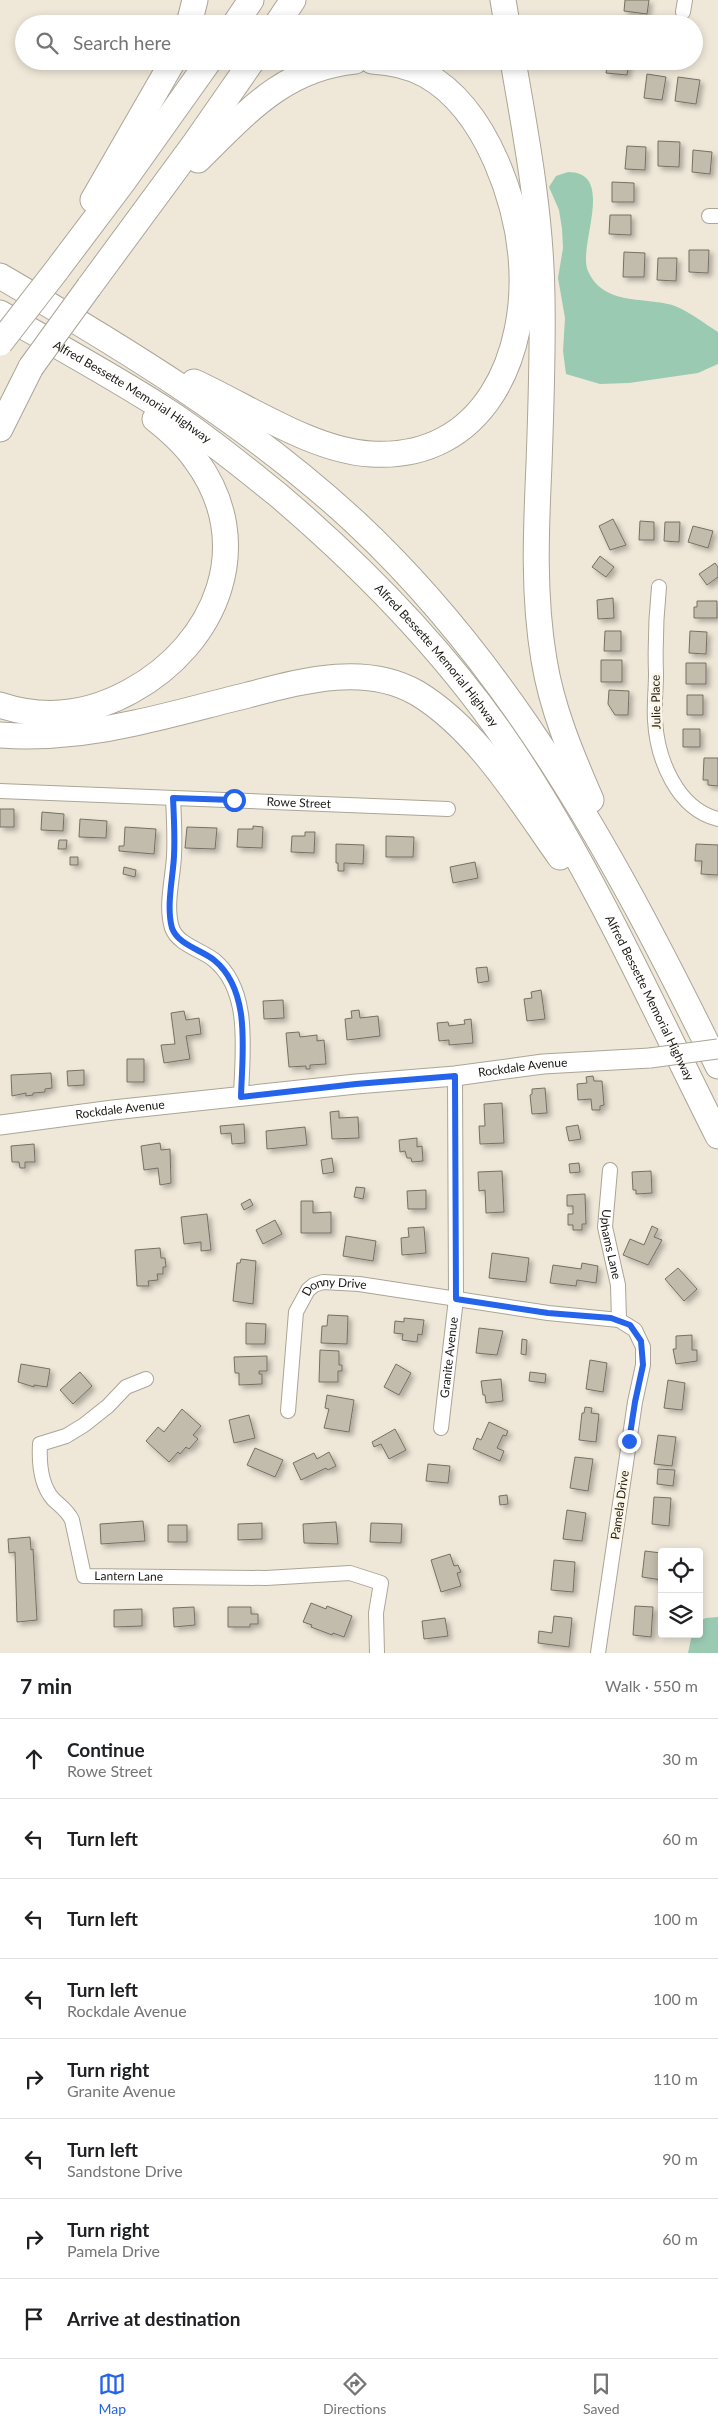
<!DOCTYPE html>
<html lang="en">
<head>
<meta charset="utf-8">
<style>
  :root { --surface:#fff; --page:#f6f6f6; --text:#202124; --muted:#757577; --line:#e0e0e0; --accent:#2563eb }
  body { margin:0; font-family:Lato,sans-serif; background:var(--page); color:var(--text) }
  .controls { position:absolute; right:15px; bottom:15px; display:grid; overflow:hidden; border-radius:5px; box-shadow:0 2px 8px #0003 }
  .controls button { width:45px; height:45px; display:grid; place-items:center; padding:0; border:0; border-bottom:1px solid var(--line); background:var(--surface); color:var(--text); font:25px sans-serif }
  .stop { position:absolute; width:15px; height:15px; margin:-11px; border:4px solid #2563eb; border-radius:50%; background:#fff }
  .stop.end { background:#2563eb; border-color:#fff; box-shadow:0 1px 5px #0008 }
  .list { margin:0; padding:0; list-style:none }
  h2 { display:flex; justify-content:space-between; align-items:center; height:65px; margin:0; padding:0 20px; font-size:21px }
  h2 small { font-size:16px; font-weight:400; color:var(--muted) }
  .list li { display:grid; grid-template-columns:32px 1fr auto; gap:15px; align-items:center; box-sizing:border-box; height:80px; padding:0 20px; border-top:1px solid var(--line) }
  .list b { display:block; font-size:19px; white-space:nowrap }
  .list p { margin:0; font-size:16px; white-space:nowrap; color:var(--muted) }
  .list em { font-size:16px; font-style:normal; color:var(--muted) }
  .icon { flex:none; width:28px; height:28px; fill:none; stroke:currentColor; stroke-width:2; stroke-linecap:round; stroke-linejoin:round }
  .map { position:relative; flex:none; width:718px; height:1653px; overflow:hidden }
  .search { position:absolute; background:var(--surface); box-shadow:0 2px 8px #0003; left:15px; right:15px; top:15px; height:55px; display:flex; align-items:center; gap:12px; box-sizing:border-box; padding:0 18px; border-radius:28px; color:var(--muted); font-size:19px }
  .sheet { height:705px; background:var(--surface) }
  nav { display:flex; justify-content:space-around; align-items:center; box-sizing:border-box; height:70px; border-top:1px solid var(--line); background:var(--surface); font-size:14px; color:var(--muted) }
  nav a { display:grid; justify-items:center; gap:2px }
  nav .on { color:var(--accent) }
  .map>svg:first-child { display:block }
</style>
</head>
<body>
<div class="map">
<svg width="718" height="1653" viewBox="0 0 718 1653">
  <defs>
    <filter id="shadow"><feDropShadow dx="3.5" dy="3.5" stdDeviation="2.5" flood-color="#0004"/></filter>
  </defs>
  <rect width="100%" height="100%" fill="#efe8d9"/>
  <!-- green -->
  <path fill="#9bcab3" d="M568,172C617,172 577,247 588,271C604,307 646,296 675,306C690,312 705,324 718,332V364L698,373L629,383L600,384L566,374L563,351L565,318L558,278L563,248L562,229L559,210L549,187L556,176Z
    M718,1617V1653H688L692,1634H699V1621L706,1618Z"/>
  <!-- building -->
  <path fill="#c2bcad" stroke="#767062" filter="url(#shadow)" d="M625,0H649L647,14L624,11Z
    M608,61H629L627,75L606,73Z
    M647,74L666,77L662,100L644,98Z
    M678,77L700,80L696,104L675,101Z
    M658,141L680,142L679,167L658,166Z
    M627,146L646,147L645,170L625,169Z
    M693,150L712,152L710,174L692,172Z
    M612,182L634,183V202H612Z
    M610,215H631V235L609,234Z
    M689,250H709L708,273L689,272Z
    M624,252L645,253L644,277H623Z
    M658,258H677L676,281L657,280Z
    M613,519L626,545L610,550L599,526Z
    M640,521L654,522V540H639Z
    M665,522H680L679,542L664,541Z
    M693,526L713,531L708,548L688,542Z
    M600,556L614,567L606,577L592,567Z
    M715,563L718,567V577L707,585L699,574Z
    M613,598L614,618L598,619L597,600Z
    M697,601H717V618H694V607H697Z
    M605,631H621V651H604Z
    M690,631L707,632L706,654L689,653Z
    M601,660H622V682H601Z
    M686,663H706V684H686Z
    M609,690L629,691L628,715H615L608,704Z
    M687,695H703V715H687Z
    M683,729H700V747H683Z
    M704,758H718V786L708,785V780H703Z
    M0,809H14V827H0Z
    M42,812L64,814L63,831L41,830Z
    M80,819L107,821L106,838L79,837Z
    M253,826L263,827L262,848L237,847L238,829H253Z
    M125,827L156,829L154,854L119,851V846H124Z
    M187,827L217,828L215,849L185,848Z
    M305,832H315L314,853L291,852L292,836H305Z
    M386,836L414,837L413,857H386Z
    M59,840H67L66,849H58Z
    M336,844L364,845L363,864L344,863V871H338V863H336Z
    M696,844L718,845V875L701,874L702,861H695Z
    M70,857H78V865H70Z
    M475,862L478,878L453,883L450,867Z
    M124,867L136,870L135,877L123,874Z
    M487,967L489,981L478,983L476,968Z
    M541,990L545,1019L527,1021L524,999L532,998L531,992Z
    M283,1000L284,1018L264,1019L263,1001Z
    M359,1010L360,1018L378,1016L380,1036L347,1040L345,1019L352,1018L351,1011Z
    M184,1011L186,1020L199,1018L201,1034L186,1036L190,1059L164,1063L161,1045L175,1044L171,1013Z
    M471,1019L473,1043L449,1045V1040L439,1041L437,1023L448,1022L449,1026L465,1024L464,1020Z
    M299,1032L300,1037L317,1035V1041L324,1040L326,1064L310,1065V1069H306V1066L289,1067L286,1033Z
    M127,1059H144V1082H127Z
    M84,1070V1085L68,1086L67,1071Z
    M51,1073L52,1088L45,1089V1092L33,1093V1095L26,1096V1093L12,1096L11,1075Z
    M593,1076L594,1081H602L604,1105L600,1106V1110H592L591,1099L578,1100L577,1084L587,1083L586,1077Z
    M545,1088L547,1113L532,1114L530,1095L532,1094V1089Z
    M502,1103L504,1143L480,1144L479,1126H485L484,1104Z
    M339,1111V1118L358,1117L359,1138L332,1139L330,1112Z
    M244,1124L245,1143L232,1144L231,1133L221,1134L220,1126Z
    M578,1125L581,1139L569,1141L566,1127Z
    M305,1127L307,1145L267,1149L266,1131Z
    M417,1138V1147L422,1146L423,1161L412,1162L411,1158H407L405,1151L400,1152L399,1140Z
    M160,1143L161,1150L170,1149L171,1183L160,1185L158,1168L144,1170L141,1146Z
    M34,1144L35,1162H25V1168H20L19,1162H12L11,1146Z
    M332,1158L334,1172L323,1174L321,1160Z
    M579,1163L580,1172L570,1173L569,1164Z
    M502,1171L504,1212L486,1213L485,1190L479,1191L478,1172Z
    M651,1171L652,1193L636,1194V1190H633L632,1172Z
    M356,1187L365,1188L363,1199L354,1197Z
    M426,1190V1209H408L407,1191Z
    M585,1194L586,1224H582V1230H573V1225H568V1214H573V1206H567V1195Z
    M250,1199L253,1205L244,1210L241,1204Z
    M301,1201H313V1213L331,1212V1233H301Z
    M207,1214L211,1250L201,1251V1242L184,1244L181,1217Z
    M275,1220L282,1234L263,1244L256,1230Z
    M652,1226L658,1229L654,1237L662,1240L648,1265L623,1255L630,1239L644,1245Z
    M424,1227L426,1253L402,1255L401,1238L409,1237L408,1228Z
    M346,1236L376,1241L373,1261L343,1256Z
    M160,1248L161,1258H165L166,1267H163V1274H157L158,1280L148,1281L149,1286H137L135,1250Z
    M492,1253L529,1258L526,1282L489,1278Z
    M241,1259L256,1261L253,1304L233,1301L237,1263H240Z
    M582,1263L598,1266L596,1283L577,1280L576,1286L550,1283L553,1265L581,1269Z
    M678,1268L697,1289L684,1301L665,1279Z
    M328,1315L348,1316L347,1344L321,1343L322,1326H327Z
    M404,1318L424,1320L422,1335L418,1334L417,1342L402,1340L403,1334L394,1333L395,1321L404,1322Z
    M246,1323L266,1324L265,1344H246Z
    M479,1328L503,1331L497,1355L476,1353Z
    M692,1335V1350H697V1361L676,1364L673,1349H676V1336Z
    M522,1339L527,1340L526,1355L521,1354Z
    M320,1350L339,1351V1365H342V1371H338V1382H319Z
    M267,1356V1371H259V1374H262V1384L239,1385V1373H235L234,1357Z
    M590,1360L607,1363L603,1392L586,1389Z
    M21,1364L50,1369L47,1387L34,1385V1387L18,1382Z
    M396,1364L411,1373L399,1395L384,1387Z
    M80,1372L92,1386L73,1404L60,1390Z
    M530,1372L546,1374L545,1383L529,1381Z
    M501,1379L503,1401L486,1403L485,1395H483L481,1381Z
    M668,1380L685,1383L682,1410L664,1408Z
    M327,1395L354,1400L349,1432L324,1428L329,1409L325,1408Z
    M585,1407L592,1408L591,1413L599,1414L596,1442L579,1440L582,1413H584Z
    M182,1409L201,1426L193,1435L198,1439L189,1449L186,1447L180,1454L178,1452L169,1462L146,1441L158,1427L164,1432Z
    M249,1415L255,1438L234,1443L229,1420Z
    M489,1422L508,1431L506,1436L503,1435L497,1448L504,1451L500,1461L473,1449L477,1438L481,1440Z
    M395,1429L406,1450L389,1459L381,1444L374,1447L372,1442Z
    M658,1435L676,1437L672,1466L654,1464Z
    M255,1448L283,1460L275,1477L247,1465Z
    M329,1452L336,1466L328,1470L326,1468L301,1480L293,1463L314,1453L317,1459Z
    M575,1457L593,1459L588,1491L570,1488Z
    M428,1464L450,1466L448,1483L426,1481Z
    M658,1469L675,1470L673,1486L657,1484Z
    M507,1495L508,1504L500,1505L499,1496Z
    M654,1497L671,1498L669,1526L652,1524Z
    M567,1510L586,1513L582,1541L563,1539Z
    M143,1521L145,1541L101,1544L100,1524Z
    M336,1522L338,1544L304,1543L303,1524Z
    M262,1523V1539L238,1540V1524Z
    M371,1523L402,1524L401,1543L370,1542Z
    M168,1525H187V1542H168Z
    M30,1537L31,1550L33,1549L37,1620L17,1622L15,1552L9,1553L8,1539Z
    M645,1551L661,1553L659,1567H662V1580L642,1577Z
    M450,1554L454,1566L458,1565L461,1572L457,1573L461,1586L441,1592L431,1560Z
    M554,1560L575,1562L573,1592L551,1590Z
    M311,1603L326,1609L327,1606L352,1616L344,1637L333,1633L332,1635L311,1627L312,1625L303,1622Z
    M635,1606L653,1607L651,1637L633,1635Z
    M194,1607L195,1625L174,1627L173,1608Z
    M228,1607H251V1614H258V1624H250V1627H228Z
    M142,1609V1626L114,1627V1610Z
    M554,1616L572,1618L569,1647L538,1643L539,1631L552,1633Z
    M445,1618L448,1636L424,1639L422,1621Z"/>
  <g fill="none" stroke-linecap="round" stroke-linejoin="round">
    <!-- street casing -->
    <g stroke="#aba597" stroke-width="16">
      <g id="street">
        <path d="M683,12L685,0"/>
        <path d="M709,216H718"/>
        <path d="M659,587C656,616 655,645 656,674C656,689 654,705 655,720C657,759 677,809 718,819"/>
        <path id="s1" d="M0,791L448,809"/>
        <path d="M173,798C174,817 175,837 174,856C173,878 165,906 172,928C178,945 202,950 214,960C252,991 242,1054 241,1097"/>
        <path id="s2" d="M610,1170L605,1227L618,1285L619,1320"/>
        <path id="s3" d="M146,1379L126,1387L108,1406L84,1425L66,1436L40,1444C39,1462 40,1484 53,1499C60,1506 67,1510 72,1520L84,1576L266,1578L350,1573L381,1583L376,1613L377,1653"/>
        <path id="s4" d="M288,1411L296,1312L308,1290L314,1285L323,1282L359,1284L548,1313L619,1320L635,1330L643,1347V1365L635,1402L598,1653"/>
        <path id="s5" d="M441,1428L456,1299L455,1076"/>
      </g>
    </g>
    <!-- secondary casing -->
    <g stroke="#aba597" stroke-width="21">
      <g id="secondary">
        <path id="s6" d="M0,1125L113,1110L356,1084L455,1076L543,1064L650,1058"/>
      </g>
    </g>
    <!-- highway casing -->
    <g stroke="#aba597" stroke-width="27">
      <g id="highway">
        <path d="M503,0L507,24"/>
        <path d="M189,24L195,0"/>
        <path d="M235,24L251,0"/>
        <path d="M277,24L293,0"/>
        <path d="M513,61C527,140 541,217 542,297C543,353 541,409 539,464C536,530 533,595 544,660C552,709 571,754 591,800"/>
        <path d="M198,160C246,113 284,68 355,61"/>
        <path d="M93,200L173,61"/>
        <path d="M56,271L123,182L209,61"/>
        <path d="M0,276C124,348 249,424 355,522C517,673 621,869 718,1066"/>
        <path d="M89,287L195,143L252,61"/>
        <path id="s7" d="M0,313C57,346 115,377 170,413C207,437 242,466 277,494C371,574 458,664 524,768C599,885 656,1013 718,1136"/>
        <path d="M194,382C247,406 313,451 371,454C485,461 530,353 521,256C518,223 509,191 496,161C481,127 460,94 426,75C410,66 390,62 372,61"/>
        <path d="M0,429L31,367"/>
        <path d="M0,705C45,720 90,714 131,691C217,644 258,543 195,459C184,443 170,431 155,419"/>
        <path d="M0,735C45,738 91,733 135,723C173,715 211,704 248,695C302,681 365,663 417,693C477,729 521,802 560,857"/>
      </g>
    </g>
    <!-- street -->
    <use href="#street" stroke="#fff" stroke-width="14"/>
    <!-- secondary -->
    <use href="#secondary" stroke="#fff" stroke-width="19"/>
    <!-- highway -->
    <use href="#highway" stroke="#fff" stroke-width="25"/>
    <!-- secondary-bridge casing -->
    <g stroke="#aba597" stroke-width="21" stroke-linecap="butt">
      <path id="secondary-bridge" d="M650,1058L718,1049"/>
    </g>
    <!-- highway-bridge casing -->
    <g stroke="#aba597" stroke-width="27" stroke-linecap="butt">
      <path id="highway-bridge" d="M0,343L56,271
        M31,367L89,287"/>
    </g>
    <!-- secondary-bridge -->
    <use href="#secondary-bridge" stroke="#fff" stroke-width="19"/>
    <!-- highway-bridge -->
    <use href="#highway-bridge" stroke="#fff" stroke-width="25"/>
  </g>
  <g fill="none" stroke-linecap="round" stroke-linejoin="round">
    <!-- route -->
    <path stroke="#2563eb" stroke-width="6" d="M234,800L173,798C174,817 175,837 174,856C173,878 166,906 172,928C178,945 202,950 214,960C252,991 242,1054 241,1097L356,1084L455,1076L456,1299L548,1313L611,1318L630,1325L641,1341L643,1365L635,1402L629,1441"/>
  </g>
  <g text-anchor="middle" stroke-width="5" stroke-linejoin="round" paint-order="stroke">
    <!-- street labels -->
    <g font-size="12" fill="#1b1813" stroke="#fcf6e6">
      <text dy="4" stroke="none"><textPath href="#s7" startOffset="154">Alfred Bessette Memorial Highway</textPath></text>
      <text dy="4" stroke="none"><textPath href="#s7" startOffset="559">Alfred Bessette Memorial Highway</textPath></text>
      <text transform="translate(656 702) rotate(-91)" y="4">Julie Place</text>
      <text dy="4" stroke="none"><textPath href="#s1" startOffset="299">Rowe Street</textPath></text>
      <text dy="4" stroke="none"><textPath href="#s7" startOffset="964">Alfred Bessette Memorial Highway</textPath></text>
      <text dy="4" stroke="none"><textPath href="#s6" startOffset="526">Rockdale Avenue</textPath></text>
      <text dy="4" stroke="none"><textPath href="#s6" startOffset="121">Rockdale Avenue</textPath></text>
      <text dy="4" stroke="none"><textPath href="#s2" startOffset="75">Uphams Lane</textPath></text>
      <text dy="4" stroke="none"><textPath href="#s4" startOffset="152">Donny Drive</textPath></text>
      <text dy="4" stroke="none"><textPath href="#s5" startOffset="71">Granite Avenue</textPath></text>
      <text transform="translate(620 1505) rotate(-82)" y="4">Pamela Drive</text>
      <text dy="4" stroke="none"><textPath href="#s3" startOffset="315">Lantern Lane</textPath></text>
    </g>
  </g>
</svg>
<div class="controls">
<button><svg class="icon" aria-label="locate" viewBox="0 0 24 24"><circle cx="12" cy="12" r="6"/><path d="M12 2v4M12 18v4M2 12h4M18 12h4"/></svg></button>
<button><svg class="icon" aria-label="layers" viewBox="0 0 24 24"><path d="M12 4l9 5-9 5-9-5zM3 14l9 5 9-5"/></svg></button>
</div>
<div class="stop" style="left:234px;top:800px"></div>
<div class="stop end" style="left:629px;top:1441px"></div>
<div class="search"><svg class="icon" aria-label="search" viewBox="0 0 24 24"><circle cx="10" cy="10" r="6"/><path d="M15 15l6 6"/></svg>Search here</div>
</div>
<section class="sheet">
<h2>7 min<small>Walk · 550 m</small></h2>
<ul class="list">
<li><svg class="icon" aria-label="ahead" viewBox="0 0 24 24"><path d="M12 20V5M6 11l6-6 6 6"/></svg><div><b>Continue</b><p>Rowe Street</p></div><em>30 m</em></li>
<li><svg class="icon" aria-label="left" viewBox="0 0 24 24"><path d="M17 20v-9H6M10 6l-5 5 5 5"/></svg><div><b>Turn left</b></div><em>60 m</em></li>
<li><svg class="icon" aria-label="left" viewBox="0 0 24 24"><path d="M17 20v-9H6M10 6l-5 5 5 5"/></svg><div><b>Turn left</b></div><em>100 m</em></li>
<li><svg class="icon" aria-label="left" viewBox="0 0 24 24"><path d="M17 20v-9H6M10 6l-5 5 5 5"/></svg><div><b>Turn left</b><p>Rockdale Avenue</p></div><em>100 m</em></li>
<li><svg class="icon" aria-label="right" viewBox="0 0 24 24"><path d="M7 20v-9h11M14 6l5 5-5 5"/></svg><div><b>Turn right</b><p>Granite Avenue</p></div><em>110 m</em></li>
<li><svg class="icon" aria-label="left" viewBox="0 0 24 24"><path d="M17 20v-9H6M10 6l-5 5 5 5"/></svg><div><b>Turn left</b><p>Sandstone Drive</p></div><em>90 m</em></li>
<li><svg class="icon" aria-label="right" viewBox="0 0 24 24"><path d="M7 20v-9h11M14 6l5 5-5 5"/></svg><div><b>Turn right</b><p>Pamela Drive</p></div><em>60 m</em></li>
<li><svg class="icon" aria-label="arrive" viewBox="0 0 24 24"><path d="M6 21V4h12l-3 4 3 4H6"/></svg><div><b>Arrive at destination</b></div></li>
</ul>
</section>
<nav>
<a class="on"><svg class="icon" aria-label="map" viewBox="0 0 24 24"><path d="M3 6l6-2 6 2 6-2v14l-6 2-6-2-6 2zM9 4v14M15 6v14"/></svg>Map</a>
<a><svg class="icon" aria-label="directions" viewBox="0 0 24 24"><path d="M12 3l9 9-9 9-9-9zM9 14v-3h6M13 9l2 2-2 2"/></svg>Directions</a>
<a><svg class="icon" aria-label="saved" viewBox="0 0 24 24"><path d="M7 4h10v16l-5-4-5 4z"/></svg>Saved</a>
</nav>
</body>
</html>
